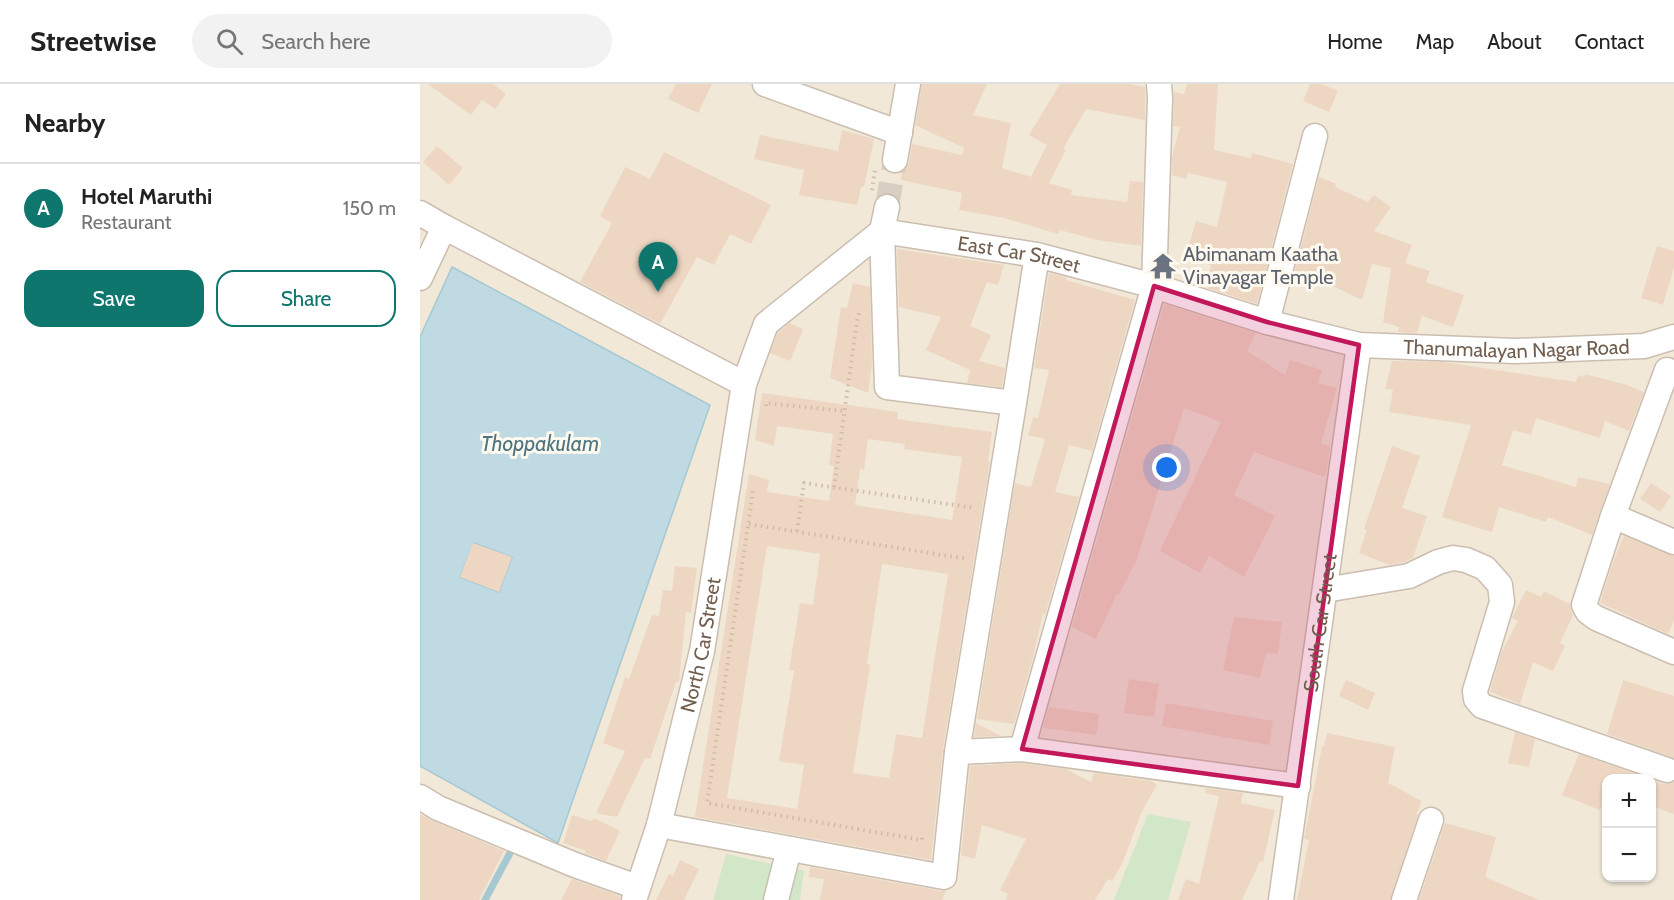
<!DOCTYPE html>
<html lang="en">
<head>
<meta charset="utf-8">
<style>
  :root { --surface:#fff; --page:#f2f2f2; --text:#222; --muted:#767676; --line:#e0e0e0; --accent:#0f766e }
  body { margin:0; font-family:Cabin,sans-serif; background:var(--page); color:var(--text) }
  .controls { position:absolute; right:18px; bottom:18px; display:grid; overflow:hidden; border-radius:12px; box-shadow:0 2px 4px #0004 }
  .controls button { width:54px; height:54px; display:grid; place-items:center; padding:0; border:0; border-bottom:2px solid var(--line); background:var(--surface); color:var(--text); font:30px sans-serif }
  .you { position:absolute; left:747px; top:384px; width:21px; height:21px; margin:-15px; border:4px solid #fff; border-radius:50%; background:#1a73e8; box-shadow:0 0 0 9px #1a73e833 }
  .badge { display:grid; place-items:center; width:39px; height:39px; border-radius:50%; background:var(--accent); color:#fff; font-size:20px; font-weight:700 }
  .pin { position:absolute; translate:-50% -50px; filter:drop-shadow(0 2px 3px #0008) }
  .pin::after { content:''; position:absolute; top:32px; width:21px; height:18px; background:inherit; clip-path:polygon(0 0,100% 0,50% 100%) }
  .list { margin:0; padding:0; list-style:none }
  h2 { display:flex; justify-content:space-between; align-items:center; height:78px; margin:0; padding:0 24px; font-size:26px }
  h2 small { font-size:20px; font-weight:400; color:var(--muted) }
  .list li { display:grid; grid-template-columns:39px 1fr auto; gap:18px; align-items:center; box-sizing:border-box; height:90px; padding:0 24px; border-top:2px solid var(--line) }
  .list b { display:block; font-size:22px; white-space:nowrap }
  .list p { margin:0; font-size:20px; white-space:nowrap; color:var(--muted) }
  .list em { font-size:20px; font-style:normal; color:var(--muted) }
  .actions { display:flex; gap:12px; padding:18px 24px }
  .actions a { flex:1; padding:14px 0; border:2px solid var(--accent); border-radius:18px; text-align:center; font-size:21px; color:var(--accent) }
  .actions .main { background:var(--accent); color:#fff }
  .icon { flex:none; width:33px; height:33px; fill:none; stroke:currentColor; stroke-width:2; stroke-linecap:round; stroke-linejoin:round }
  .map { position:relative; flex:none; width:1254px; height:816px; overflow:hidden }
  header { display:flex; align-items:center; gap:36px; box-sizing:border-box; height:84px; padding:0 30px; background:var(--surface); border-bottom:2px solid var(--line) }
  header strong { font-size:28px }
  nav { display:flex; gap:33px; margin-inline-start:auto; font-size:21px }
  .search { width:420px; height:54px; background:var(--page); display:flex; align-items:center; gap:15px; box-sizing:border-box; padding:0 21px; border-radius:33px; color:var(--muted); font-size:22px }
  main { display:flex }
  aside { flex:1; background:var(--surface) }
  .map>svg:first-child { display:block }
</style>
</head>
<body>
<header>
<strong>Streetwise</strong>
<div class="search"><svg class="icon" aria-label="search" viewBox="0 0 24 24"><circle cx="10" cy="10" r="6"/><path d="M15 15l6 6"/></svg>Search here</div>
<nav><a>Home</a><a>Map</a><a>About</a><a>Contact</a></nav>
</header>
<main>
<aside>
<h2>Nearby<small></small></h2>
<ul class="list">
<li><span class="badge">A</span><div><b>Hotel Maruthi</b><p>Restaurant</p></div><em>150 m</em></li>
</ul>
<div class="actions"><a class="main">Save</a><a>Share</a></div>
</aside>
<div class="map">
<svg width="1254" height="816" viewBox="0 0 1254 816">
  <rect width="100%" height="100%" fill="#faf5e9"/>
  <!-- residential -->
  <path fill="#f1e8d8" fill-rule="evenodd" d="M0,0H1254V816H0ZM1186,694H1232V794H1186Z"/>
  <!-- green -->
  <path fill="#d2e6c8" d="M728,730L771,738L748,816H694Z
    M306,770L384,787L380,816H293Z"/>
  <!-- water -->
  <path fill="#bfdae2" stroke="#a6c8d2" stroke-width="1.5" fill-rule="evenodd" d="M32,183L290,321L138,759L0,682V253ZM54,459L92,473L79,508L40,493Z"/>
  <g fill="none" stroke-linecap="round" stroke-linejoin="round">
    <!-- stream -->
    <path stroke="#a6c8d2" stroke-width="7" d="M65,816L90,769"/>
  </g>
  <!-- building -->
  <path fill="#edd7c3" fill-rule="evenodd" d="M8,0H73L86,10L75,25L62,16L51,31Z
    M256,0H292L278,29L248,15Z
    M502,0H567L553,31L591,39L582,84L611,93L627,61L609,51L640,0H709L725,3V36L666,25L643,65L646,66L629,99L652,106L651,111L707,118L710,97L723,98L721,162L677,156L640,146L638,150L584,134L539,126L542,109L481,96L482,88L489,79L492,60L542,71L544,64L495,41Z
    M767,0H798L794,66L831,74L832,69L873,80L837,220L787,204L791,181L765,174L776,137L797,143L807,98L768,89L766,95L752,91V73L760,43L753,42L754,8L764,10Z
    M890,0H902L918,7L909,28L883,17Z
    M422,46L454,55L444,103H441L437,121L379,111L384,86L334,75L340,51L418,67Z
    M17,62L43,84L29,101L3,78Z
    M244,68L351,121L331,160L310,150L294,181L277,173L240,240L160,198L192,139L180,132L205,83L230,95Z
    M899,93L916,100L915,103L948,118L954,111L971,123L954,147L992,161L985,179L1010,187L1006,198L1044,211L1033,243L1002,232L997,249L978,248L979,243L963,238L971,184L952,180L942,216L913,202L873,194Z
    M1237,162L1254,167V183L1243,221L1221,214Z
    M477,165L584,181L578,201L567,198L550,242L571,251L559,277L585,284L582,303L547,299L550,286L506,266L521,233L479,223Z
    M629,189L646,193V196L715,216L672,367L649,361L635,408L659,413L625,531L623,529L612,577L594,640L557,635L595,399L611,403L625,355L608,351L613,333L618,334L629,286L614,284Z
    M433,199L450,203L452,280L448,309L410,294L421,223L427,224Z
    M744,220L836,249L827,267L865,291L870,276L902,286L898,299L917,304L901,359L910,363L907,385L904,393L834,368L814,411L855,432L824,493L789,472L780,489L740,467L801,338L764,324L717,475L699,511L697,510L676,555L652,543Z
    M369,239L383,245L370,277L350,269L358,249Z
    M972,277L1023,278L1156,298L1158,291L1164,293L1165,290L1207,301L1224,308L1209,347L1185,337L1180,354L1116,334L1111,351L1093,346L1082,381L1156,403L1158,393L1190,400L1172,451L1128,433L1126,438L1079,423L1072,448L1022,433L1051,341L969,328L973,306L965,305Z
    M342,309L478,328L477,335L572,348L568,377H570L523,666L511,776L275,733L329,390L349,396L347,408L409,417L414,382L409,381L413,350L357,342L354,362L335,356ZM448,355L485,360L484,365L542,373L532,436L435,421L440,385L444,386ZM347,462L400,470L393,521L380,519L369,586L374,587L359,677L384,681L377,725L307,714ZM462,480L528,490L502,654L476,650L469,694L433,689L450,581L447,580Z
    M972,362L1000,372L982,424L1007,432L993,474L985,478L969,481L939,469L947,446L944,445Z
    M1231,399L1251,412L1240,428L1220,415Z
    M1204,452L1254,472V536L1248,550L1180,519L1193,478Z
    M53,459L92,473L79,508L40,493Z
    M255,482L277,484L271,529L266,528L259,598H256L230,675L225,674L197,733L176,729L205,667L183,659L205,593L209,595L232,531L239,532L243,506L252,507Z
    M1106,506L1121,513L1124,507L1150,520L1153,531L1140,559L1145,562L1133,587L1113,578L1100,620L1070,608L1081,569L1098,537L1092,534Z
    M814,533L862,538L858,570L846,569L840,594L803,586Z
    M709,595L739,600L734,633L704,629Z
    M926,596L955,609L948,626L919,612Z
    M1203,596L1254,612V674L1187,650Z
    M746,619L853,637L849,661L742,642Z
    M629,623L679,630L676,651L623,644Z
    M556,639L581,652L554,653Z
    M1095,648L1115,655L1109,683L1088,679Z
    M907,649L975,663L968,699L1002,717L996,730L998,731L970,816H877L889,756L884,755L885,750L902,662H904Z
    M1159,670L1228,694H1186V710L1180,726L1142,711Z
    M601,679L646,685L671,698L674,689L731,697L737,701L722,727L702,780L692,797L688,795L675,816H586L588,810L580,806L606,755L562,741L555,775L541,771L550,682Z
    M1232,696L1243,700L1254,698V730L1232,722Z
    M786,704L823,709L821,719L855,726L843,778L840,777L822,816H758L766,795L779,800L799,712L785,709Z
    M0,730L13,737L84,767L59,816H0Z
    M152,731L172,737L174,734L200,747L186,777L165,769L166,767L143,759Z
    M1025,739L1076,753L1065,793L1119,816H999Z
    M260,776L279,785L264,816H236L249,790L253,792Z
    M390,783L521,807H526L522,816H400L404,795L389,793Z
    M152,795L200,812V816H141Z"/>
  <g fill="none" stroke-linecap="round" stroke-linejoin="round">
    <!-- street-tunnel -->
    <path stroke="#d8cfc2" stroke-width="24" stroke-dasharray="24 12" stroke-linecap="butt" d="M467,123L475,76"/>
    <!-- street casing -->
    <g stroke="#cbbeb0" stroke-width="27">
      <g id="street">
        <path d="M345,0L480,49"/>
        <path d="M475,76L488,0"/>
        <path d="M0,129L24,143L324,300"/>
        <path d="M0,194L24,143"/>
        <path d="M847,238L895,52"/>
        <path d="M1247,286L1193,432L1164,521L1168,528L1176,534L1254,568"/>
        <path d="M594,319L617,171"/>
        <path d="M1193,432L1254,458"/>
        <path d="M905,506L989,492L1018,478L1033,474L1046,476L1065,484L1080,501L1082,518L1055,607L1056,615L1062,622L1247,686"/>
        <path d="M602,665L734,202L740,14L739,0"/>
        <path d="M537,668L602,665L878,702"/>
        <path d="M0,713L18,724L155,781L217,803"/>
        <path d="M239,741L524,793L537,668L594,319L467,303L462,147L467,123"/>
        <path id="s1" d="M214,816L239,741L282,567L324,300L346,240L462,147L617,171L734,202L847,238L939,261L1095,267L1224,262L1254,253"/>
        <path d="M356,816L369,765"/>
        <path id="s2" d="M861,816L939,261"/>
        <path d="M984,816L1011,736"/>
      </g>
    </g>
    <!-- path -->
    <path stroke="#d1bba6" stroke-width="4" stroke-dasharray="1.5 4.5" stroke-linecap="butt" d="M452,106L455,86
      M346,322V319L424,327
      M414,403L437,237L440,225
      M333,407L287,719L502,756V751
      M329,440L547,475
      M377,447L384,399L555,424"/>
    <!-- street -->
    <use href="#street" stroke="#fff" stroke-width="24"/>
  </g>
  <!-- marked area -->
  <path fill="#c2185b" fill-opacity="0.2" stroke="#c2185b" stroke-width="4.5" stroke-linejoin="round" d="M734,202L847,238L939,261L878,702L602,665Z"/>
  <!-- icons -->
  <defs>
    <g id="temple-bare" transform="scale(2.07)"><path d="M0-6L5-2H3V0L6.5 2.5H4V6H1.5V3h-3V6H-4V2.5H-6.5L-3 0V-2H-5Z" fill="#6b7280" stroke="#fdf9ef" stroke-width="2.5" paint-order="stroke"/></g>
  </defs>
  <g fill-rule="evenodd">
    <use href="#temple-bare" x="743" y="182"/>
  </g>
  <g text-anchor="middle" stroke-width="6" stroke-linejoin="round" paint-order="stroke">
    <!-- worship labels -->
    <g font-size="20" fill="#5b616d" stroke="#fdf9ef" text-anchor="start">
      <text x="763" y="177">Abimanam Kaatha<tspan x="763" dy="23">Vinayagar Temple</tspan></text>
    </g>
    <!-- street labels -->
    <g font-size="20" fill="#725e4f" stroke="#fdf9ef">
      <text dy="7" stroke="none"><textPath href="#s1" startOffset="880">East Car Street</textPath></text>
      <text dy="7" stroke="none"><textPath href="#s1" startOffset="1390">Thanumalayan Nagar Road</textPath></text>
      <text dy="7" stroke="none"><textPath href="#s2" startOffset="280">South Car Street</textPath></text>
      <text dy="7" stroke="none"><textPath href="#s1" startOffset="264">North Car Street</textPath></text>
    </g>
    <!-- water labels -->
    <g font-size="21" font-style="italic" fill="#4c7482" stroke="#fdf9ef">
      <text x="120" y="367">Thoppakulam</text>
    </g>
  </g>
</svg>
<div class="controls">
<button>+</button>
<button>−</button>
</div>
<div class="you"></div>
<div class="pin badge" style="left:238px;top:208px">A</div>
</div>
</main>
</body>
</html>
